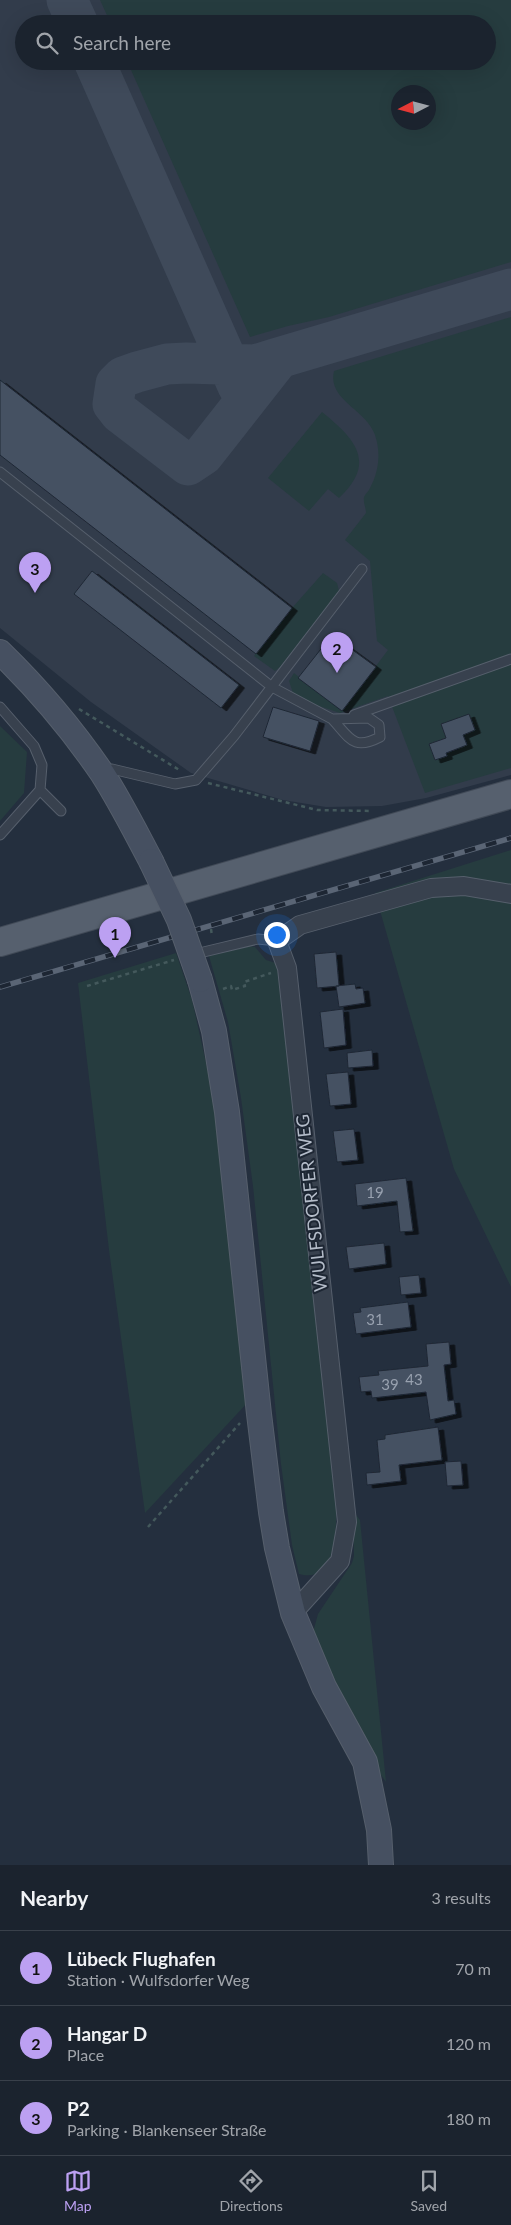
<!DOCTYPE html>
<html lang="en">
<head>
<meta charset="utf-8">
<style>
  :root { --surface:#1b232e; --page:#242b36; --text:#f1f3f6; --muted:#a0a4aa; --line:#39404a; --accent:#bca0f2 }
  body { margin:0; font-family:Lato,sans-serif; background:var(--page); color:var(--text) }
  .compass { position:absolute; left:391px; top:85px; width:45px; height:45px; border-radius:50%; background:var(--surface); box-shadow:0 5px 20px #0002; rotate:264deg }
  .you { position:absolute; left:276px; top:934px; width:18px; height:18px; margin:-12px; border:4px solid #fff; border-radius:50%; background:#1a73e8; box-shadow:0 0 0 8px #1a73e833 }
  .badge { display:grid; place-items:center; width:32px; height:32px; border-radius:50%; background:var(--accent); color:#111; font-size:16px; font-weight:700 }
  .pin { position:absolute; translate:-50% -41px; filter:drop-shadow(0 1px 2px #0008) }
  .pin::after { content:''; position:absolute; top:26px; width:18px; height:15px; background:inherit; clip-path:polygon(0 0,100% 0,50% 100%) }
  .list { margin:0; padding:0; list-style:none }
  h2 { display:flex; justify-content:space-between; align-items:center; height:65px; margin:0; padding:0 20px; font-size:21px }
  h2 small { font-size:16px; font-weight:400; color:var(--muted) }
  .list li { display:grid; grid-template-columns:32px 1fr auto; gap:15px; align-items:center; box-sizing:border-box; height:75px; padding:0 20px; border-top:1px solid var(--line) }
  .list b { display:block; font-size:19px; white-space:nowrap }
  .list p { margin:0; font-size:16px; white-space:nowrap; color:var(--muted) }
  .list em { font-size:16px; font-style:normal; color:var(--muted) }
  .icon { flex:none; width:28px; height:28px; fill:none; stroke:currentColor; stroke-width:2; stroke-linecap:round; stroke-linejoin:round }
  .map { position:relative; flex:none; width:511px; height:1865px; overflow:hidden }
  .search { position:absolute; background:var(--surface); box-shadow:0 5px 20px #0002; left:15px; right:15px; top:15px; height:55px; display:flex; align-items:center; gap:12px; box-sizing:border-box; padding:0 18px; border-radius:28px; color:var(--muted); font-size:19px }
  .sheet { height:290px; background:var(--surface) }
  nav { display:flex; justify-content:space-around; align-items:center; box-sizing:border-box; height:70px; border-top:1px solid var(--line); background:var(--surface); font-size:14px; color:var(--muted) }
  nav a { display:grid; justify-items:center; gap:2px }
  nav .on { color:var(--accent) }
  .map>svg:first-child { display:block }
</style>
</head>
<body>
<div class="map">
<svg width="511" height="1865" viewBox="0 0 511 1865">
  <defs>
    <filter id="shadow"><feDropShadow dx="5.5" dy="3" stdDeviation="0" flood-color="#0009"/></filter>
  </defs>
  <rect width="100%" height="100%" fill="#242f3e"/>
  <!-- airport -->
  <path fill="#323c4b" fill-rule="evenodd" d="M0,0H511V775L426,798L382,806L326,807L283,800L191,773L91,702L0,628ZM24,24H487V61H24ZM398,92H428V122H398Z"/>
  <!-- green -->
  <path fill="#263c3f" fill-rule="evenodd" d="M100,0H511V262L329,317L288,326L250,337L127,61H487V24H111ZM398,92H428V122H398Z
    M511,317V768L425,793L388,696L340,713L310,703L293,693L289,681L294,673L342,711L388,650L377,641L370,561L345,540L366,513C366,508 363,502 364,497C365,494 369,491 370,488C379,471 381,453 375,435C366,409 327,400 334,371Z
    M322,412C354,438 378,462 339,498L328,489L309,511L268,478Z
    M323,573L337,583L339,591L280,667L275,671L254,656L292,608Z
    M0,726L27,752L24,793L0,821Z
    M511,850V1287L454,1169L375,893Z
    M249,946L255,947L266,960L279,964L336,1495C336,1520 341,1585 299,1574L292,1545L281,1464L253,1186L241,1098L228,1022L209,956Z
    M176,953L192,1000L219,1121L249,1401L145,1513L109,1250L78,983Z
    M353,1511L360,1520L386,1782L371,1761L311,1640L318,1614L352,1563L354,1556Z"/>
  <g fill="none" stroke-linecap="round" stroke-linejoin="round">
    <!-- taxiway -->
    <path stroke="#3f4a5a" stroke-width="41" d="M67,0L78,24
      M94,61L238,386
      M282,357L276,362L203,455L188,465L120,413L113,404L116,384L123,377L137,372L167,364L186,363L255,365L275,359L511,289"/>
  </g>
  <!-- building -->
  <path fill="#455162" stroke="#1f2835" filter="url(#shadow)" d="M0,380L292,608L256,654L0,455Z
    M92,571L239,685L221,708L74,594Z
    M332,635L376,667L342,711L298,678Z
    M273,707L319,721L310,751L263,737Z
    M469,714L475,730L463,735L467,745L446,753L447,756L435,760L429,744L446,738L441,724Z
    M336,952L339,986L317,988L314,954Z
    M355,984L356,989L363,988L365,1003L339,1007L336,986Z
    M343,1009L346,1045L324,1048L320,1012Z
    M372,1050L373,1066L348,1068L347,1053Z
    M348,1072L351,1104L330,1106L326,1074Z
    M354,1129L358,1160L337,1162L333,1131Z
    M406,1178L413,1231L400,1232L397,1201L357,1206L355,1184Z
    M384,1243L386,1264L349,1269L346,1247Z
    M419,1275L421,1293L401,1295L399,1277Z
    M408,1302L411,1327L356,1334L353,1313L361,1312L360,1308Z
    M449,1342L451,1364L444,1365L448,1401L454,1400L456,1414L430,1420L426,1392L372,1398L371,1391L361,1392L359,1377L379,1375L378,1371L428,1366L426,1344Z
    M438,1427L442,1460L399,1465L401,1481L367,1485L366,1473L380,1472L377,1440L385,1439V1435Z
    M461,1461L463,1485L447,1486L445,1462Z"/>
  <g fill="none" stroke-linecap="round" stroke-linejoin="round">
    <!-- lane casing -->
    <g stroke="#565f6c" stroke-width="11">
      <path id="lane" d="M0,472L272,687L332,719L369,718L379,725L380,737C353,751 350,738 332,719
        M0,707L34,746L42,765L40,790L0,835
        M354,715L511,659
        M105,773L112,769L175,784L196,780L234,736L362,569
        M40,790L61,811
        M191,955L258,939L277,941"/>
    </g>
    <!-- street casing -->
    <g stroke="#565f6c" stroke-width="20">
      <path id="street" d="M293,1613L340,1561L347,1522L287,968L277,941L300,925L431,888L464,886L511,894"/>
    </g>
    <!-- secondary casing -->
    <g stroke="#565f6c" stroke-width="26">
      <path id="secondary" d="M0,652C38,689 72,729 102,773C120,801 135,831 151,861
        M200,980L214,1031L227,1112L259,1414L271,1512L277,1548L293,1613L324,1687L365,1762L379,1830L381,1865"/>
    </g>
    <!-- primary casing -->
    <g stroke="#414a57" stroke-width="30">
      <path id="primary" d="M0,942L511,794"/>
    </g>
    <!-- path -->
    <path stroke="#44595c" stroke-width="2.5" stroke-dasharray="4 4" stroke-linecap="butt" d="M79,709L181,771
      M208,783L317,810L372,811
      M211,929L212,936
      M87,986L174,960
      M223,989L231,986L232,990L245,986L244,982L271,973
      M148,1527L240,1423"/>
    <!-- lane -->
    <use href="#lane" stroke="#38414e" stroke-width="9"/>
    <!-- street -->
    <use href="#street" stroke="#38414e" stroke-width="18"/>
    <!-- secondary -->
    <use href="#secondary" stroke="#465061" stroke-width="24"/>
    <!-- primary -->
    <use href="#primary" stroke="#56606e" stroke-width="28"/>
    <!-- rail casing -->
    <g stroke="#5a6575" stroke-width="5.5">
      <path id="rail" d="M0,987L511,838"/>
    </g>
    <!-- rail -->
    <use href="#rail" stroke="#1d2633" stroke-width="4" stroke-dasharray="11" stroke-linecap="butt"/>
    <!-- secondary-bridge casing -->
    <g stroke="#565f6c" stroke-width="26" stroke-linecap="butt">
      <path id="secondary-bridge" d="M151,861L179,920L200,980"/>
    </g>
    <!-- secondary-bridge -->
    <use href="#secondary-bridge" stroke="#465061" stroke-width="24"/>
  </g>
  <g text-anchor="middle" stroke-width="4" stroke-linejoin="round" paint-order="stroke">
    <!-- number labels -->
    <g font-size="15" fill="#98a1af">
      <text x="375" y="1198">19</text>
      <text x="375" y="1325">31</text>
      <text x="414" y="1385">43</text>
      <text x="390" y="1390">39</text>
    </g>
    <!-- street labels -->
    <g font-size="18" fill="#b4bcc9" stroke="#1d2633">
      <text transform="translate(312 1203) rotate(-96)" y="6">WULFSDORFER WEG</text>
    </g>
  </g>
</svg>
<svg class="compass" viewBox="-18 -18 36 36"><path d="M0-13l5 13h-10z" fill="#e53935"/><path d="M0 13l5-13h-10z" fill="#a0a4aa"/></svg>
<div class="you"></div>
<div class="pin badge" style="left:115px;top:958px">1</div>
<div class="pin badge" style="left:337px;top:673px">2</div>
<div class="pin badge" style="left:35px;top:593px">3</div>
<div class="search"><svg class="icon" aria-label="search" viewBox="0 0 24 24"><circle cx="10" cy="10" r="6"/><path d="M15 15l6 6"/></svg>Search here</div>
</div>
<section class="sheet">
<h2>Nearby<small>3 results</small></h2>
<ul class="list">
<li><span class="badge">1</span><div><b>Lübeck Flughafen</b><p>Station · Wulfsdorfer Weg</p></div><em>70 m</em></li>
<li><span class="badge">2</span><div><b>Hangar D</b><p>Place</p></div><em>120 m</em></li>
<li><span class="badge">3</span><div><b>P2</b><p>Parking · Blankenseer Straße</p></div><em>180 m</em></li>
</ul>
</section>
<nav>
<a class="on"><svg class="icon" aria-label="map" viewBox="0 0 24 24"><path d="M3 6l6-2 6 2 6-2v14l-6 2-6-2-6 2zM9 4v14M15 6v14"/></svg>Map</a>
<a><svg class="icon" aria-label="directions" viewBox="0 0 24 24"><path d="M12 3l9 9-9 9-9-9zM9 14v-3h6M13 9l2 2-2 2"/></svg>Directions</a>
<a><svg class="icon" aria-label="saved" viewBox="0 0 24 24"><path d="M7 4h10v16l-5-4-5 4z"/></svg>Saved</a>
</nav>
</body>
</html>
